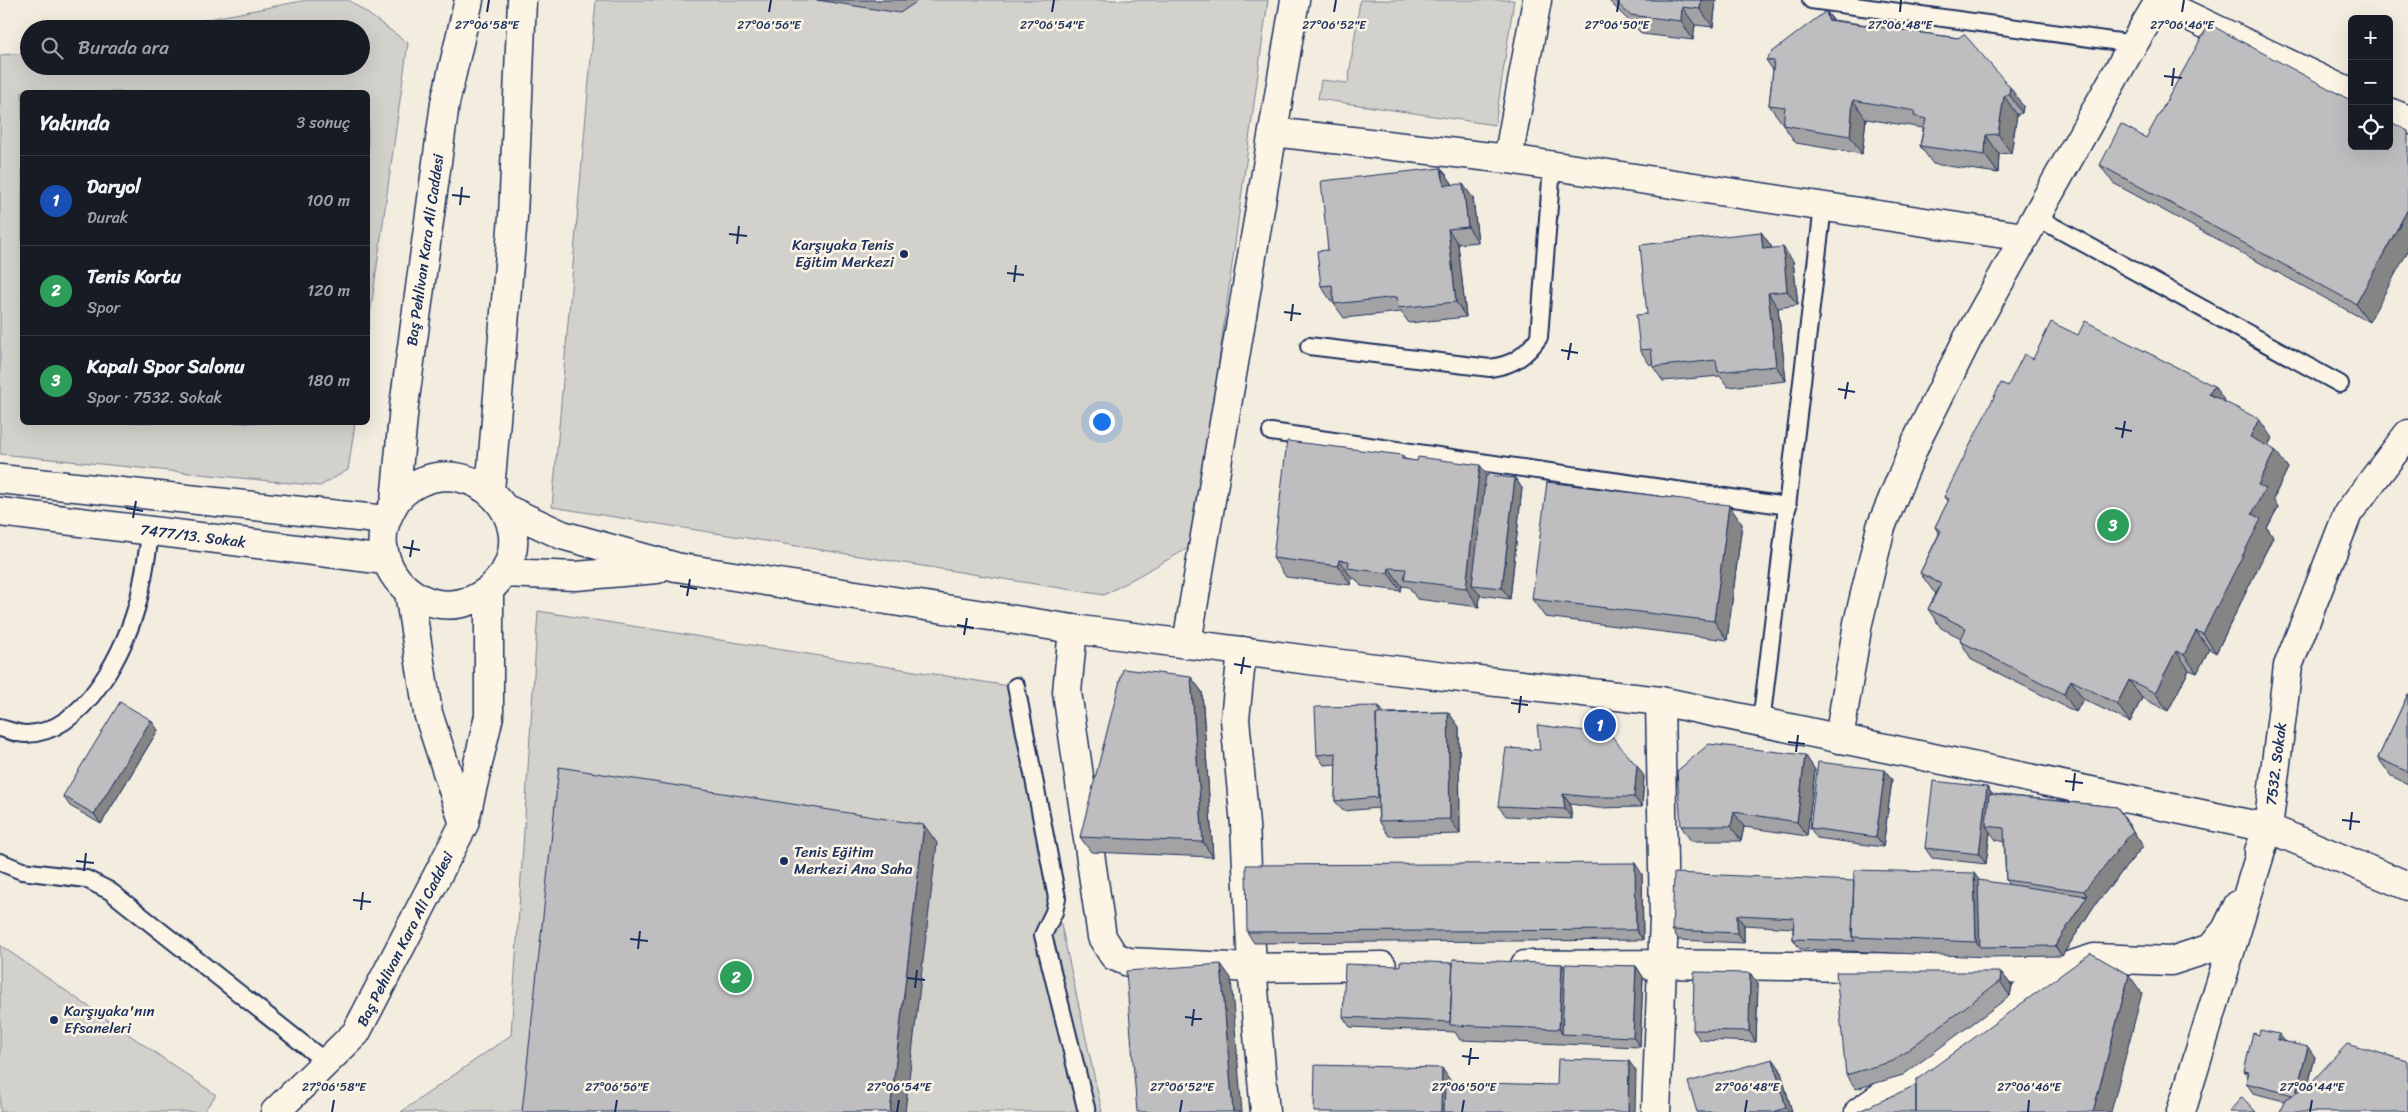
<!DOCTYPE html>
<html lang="tr">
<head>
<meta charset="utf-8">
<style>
  :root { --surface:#171b24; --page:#20242c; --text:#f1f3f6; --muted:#9ea1a6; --line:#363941; --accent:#db2777 }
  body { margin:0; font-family:Sriracha,sans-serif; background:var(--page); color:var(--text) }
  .controls { position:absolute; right:15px; top:15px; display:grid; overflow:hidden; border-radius:8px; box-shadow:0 5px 20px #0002 }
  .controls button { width:45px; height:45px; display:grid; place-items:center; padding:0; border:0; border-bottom:1px solid var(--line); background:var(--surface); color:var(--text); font:25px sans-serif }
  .you { position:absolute; left:1101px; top:421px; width:18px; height:18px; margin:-12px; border:4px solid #fff; border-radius:50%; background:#1a73e8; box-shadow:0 0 0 8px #1a73e833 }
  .badge { display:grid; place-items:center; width:32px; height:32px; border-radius:50%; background:var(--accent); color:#fff; font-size:16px; font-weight:700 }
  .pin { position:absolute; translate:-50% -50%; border:2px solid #fff; box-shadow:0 1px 5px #0006 }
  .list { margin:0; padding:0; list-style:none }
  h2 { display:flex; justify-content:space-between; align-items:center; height:65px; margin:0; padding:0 20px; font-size:21px }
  h2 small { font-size:16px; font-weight:400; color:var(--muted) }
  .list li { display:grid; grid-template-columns:32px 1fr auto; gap:15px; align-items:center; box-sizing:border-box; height:90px; padding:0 20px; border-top:1px solid var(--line) }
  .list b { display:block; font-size:19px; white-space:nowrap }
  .list p { margin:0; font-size:16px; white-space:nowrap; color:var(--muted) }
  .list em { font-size:16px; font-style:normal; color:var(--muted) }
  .icon { flex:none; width:28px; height:28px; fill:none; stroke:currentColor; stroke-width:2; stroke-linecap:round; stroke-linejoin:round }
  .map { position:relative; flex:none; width:2408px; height:1112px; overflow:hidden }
  .search { position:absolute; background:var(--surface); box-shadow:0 5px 20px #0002; left:20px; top:20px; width:350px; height:55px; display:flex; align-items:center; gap:12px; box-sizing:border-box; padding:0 18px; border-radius:28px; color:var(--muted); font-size:19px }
  .panel { position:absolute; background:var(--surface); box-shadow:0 5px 20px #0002; left:20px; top:90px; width:350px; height:335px; border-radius:8px }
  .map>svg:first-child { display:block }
</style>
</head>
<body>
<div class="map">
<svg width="2408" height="1112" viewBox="0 0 2408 1112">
  <rect width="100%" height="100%" fill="#f3ede0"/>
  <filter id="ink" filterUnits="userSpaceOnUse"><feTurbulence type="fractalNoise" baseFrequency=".02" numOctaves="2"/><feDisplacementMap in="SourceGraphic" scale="10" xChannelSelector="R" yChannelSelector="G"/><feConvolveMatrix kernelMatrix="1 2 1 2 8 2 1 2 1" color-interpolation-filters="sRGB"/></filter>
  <g filter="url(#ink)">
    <!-- green -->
    <path fill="#d3d1cc" stroke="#778095" d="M307,0H349L408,43L368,330V92H22V422L355,423L348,470L320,486L0,454V55L29,53V66H361V29H157Z
      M596,0H1268L1194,545L1104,595L552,507Z
      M1360,0H1514L1495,125L1318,99L1321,80L1348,83Z
      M538,611L1009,686L1102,1112H401L511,1035Z
      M0,945L216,1095L203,1112H0Z"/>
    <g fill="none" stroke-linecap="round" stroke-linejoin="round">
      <!-- lane casing -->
      <g stroke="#1b2f5e" stroke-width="20">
        <path id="lane" d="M1811,0L2134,44
          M2036,217L2340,384
          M1309,346L1490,368C1513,365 1526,356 1539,337L1552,166
          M1271,432L1788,506
          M1016,686L1057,898L1054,912L1043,935L1087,1112
          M1761,723L1823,207
          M0,728C8,730 18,734 26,734C85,733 127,648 139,598C144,576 147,553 151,531
          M0,862L22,871L86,879L110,891L327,1063"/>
      </g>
      <!-- street casing -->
      <g stroke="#1b2f5e" stroke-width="31">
        <path id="street" d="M2159,2L2352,94
          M2389,112L2408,120
          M1273,132L1508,159L2024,237
          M1508,159L1537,0
          M1073,629L1067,692L1102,937L1114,956L1128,962L1252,968L1382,966
          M1187,643L1295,0
          M1242,651L1235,719L1245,825L1252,968L1265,1112
          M1839,739L1858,623L1881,527L1917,440L1968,338L2128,53L2160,0
          M2268,828L2408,886
          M2259,851L2268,828L2288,666L2348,513L2408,434
          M1525,965L1662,964L2056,970
          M1656,1112L1664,918L1660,701
          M1859,1112L1991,1020L2056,970L2094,958L2171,961L2211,948L2226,930L2238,905"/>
      </g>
      <!-- secondary casing -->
      <g stroke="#1b2f5e" stroke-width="31">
        <path id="secondary" d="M0,479L386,520
          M490,491L513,217L522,0
          M395,502L404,406L445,103L469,0
          M504,508L562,535L676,567L1073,629L1324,662L1660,701L2268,828L2181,1112
          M0,512L385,560
          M504,573L576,576L657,569
          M409,592L428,713L464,824
          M275,1112L356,1033L464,824L489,716V590C494,585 500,579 504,573C537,517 475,456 418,483C408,488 398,496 393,506C386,519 381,531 383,546C389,586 428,615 469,601C476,599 483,594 489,590"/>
      </g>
      <!-- lane -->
      <use href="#lane" stroke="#fcf5e5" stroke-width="16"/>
      <!-- street -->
      <use href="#street" stroke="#fcf5e5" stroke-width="28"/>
      <!-- secondary -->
      <use href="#secondary" stroke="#fcf5e5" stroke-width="28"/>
    </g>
    <!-- wall -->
    <path fill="#a3a3a5" stroke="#1b2f5e" d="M817,0H919L900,13Z
      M1608,0H1716L1713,27L1695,25L1693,40L1642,34Z
      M1826,11L1833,20L1958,38L2023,106L2022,113L2017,115L2011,153L1999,154L1998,173L1933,164L1920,146L1923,130V128L1866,119L1862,154L1796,143L1783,125L1784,123H1782L1769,105L1773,70L1766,60Z
      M2408,131L2369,322L2113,183L2100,165L2146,138Z
      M1441,168L1452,183V185L1473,198L1478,242L1458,244L1466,317L1409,323L1401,312L1344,318L1334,304L1333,301H1331L1321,286L1328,250Z
      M1761,232L1771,246V248L1793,261L1798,305L1778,308L1786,381L1728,387L1720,376L1663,381L1653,367V364L1650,365L1640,350L1647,314Z
      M2078,335L2225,402L2272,438L2268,446L2288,468L2273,499L2278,507L2267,528L2273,537L2216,653L2209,649L2197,673L2189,670L2168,711L2142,698L2130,722L2083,699L2076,712L1972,660L1960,641L1961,638L1941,628L1928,609L1936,593L1933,591L1920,573L1939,534L1935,527L1948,502L1944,497L2008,386L2033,359Z
      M1402,455L1405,459L1488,476L1515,478L1522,488L1510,599L1480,595L1479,607L1417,599L1409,587L1402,586L1401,591L1361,586L1356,579L1352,578L1351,585L1286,577L1273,558Z
      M1742,524L1727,640L1545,617L1532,599Z
      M1191,677L1202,692L1213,857L1091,852L1080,837Z
      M2408,694V784L2391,776L2378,758Z
      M1448,712L1459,727L1460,834L1389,836L1379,821L1378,808L1343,811L1335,801L1336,764L1324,765L1317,755L1384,713Z
      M158,730L101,824L70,806L63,796Z
      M1805,755L1815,770L1807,836L1744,827L1741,841H1691L1681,826Z
      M1885,770L1892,780L1883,847L1817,838L1810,828Z
      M1644,776L1642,807L1597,808L1570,804L1572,819L1506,816L1498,806Z
      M1987,787L1992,794L2117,807L2143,846L2094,906L2062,956L1987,957L1800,949L1793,939V928L1744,925V943L1679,940L1672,930L1854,881H1980L2009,885L2006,880L2004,842L1996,840L1990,832L1986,864L1932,858L1925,848Z
      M1642,874L1643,940L1254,943L1247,932Z
      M1453,963L1562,964L1565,968L1636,966L1643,977L1640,1047L1460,1040L1455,1032L1350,1027L1343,1017L1400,966Z
      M2001,972L2012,986L2010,996L1903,1075L1856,1089L1846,1075Z
      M1750,973L1758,984L1756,1042L1700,1040L1693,1030Z
      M2285,1041L2315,1057L2308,1086L2408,1061L2284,1101L2253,1093L2246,1083L2248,1076L2244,1071Z
      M1773,1059L1780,1069L1792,1112H1697Z"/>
    <!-- shaded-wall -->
    <path fill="#858586" stroke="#1b2f5e" d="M1701,0H1716L1713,27L1700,9Z
      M1682,7L1695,25L1693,40L1681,21Z
      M1826,11L1839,30L1828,20Z
      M2010,87L2023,106L2022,113L2009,94Z
      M2004,96L2017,115L2011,153L1998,134Z
      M1853,100L1866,119L1862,154L1850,136Z
      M1986,135L1999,154L1998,173L1985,155Z
      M1441,168L1452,183L1454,200L1444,185Z
      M1463,184L1473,198L1478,242L1468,227Z
      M2408,209V251L2369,322L2356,304Z
      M1448,229L1458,244L1466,317L1456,302Z
      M1761,232L1771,246L1773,264L1763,249Z
      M1783,247L1793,261L1798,305L1787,291Z
      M1768,293L1778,308L1786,381L1776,366Z
      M2214,386L2227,404L2209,394Z
      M2259,419L2272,438L2263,455L2250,437Z
      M2275,450L2288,468L2273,499L2278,507L2267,528L2273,537L2216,653L2203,634L2252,514L2258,485Z
      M1480,465L1493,483L1472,585L1480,595L1479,607L1466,588Z
      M1515,478L1522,488L1510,599L1502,588Z
      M1729,505L1742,524L1727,640L1714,621Z
      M1339,560L1352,578L1351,585L1338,566Z
      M1389,568L1402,586L1401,591L1388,573Z
      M2196,631L2209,649L2197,673L2184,655Z
      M2176,651L2189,670L2168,711L2155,693Z
      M1191,677L1202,692L1213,857L1203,842Z
      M2071,680L2083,699L2076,712L2064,694Z
      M2129,680L2142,698L2130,722L2117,704Z
      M1379,706L1386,716L1381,797Z
      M1448,712L1459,727L1460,834L1450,819Z
      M151,720L158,730L101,824L94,814Z
      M1805,755L1815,770L1807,836L1797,822Z
      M1637,766L1644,776L1642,807L1634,797Z
      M1885,770L1892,780L1883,847L1876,837Z
      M1987,787L1994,797L1986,826L1990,832L1986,864L1979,854Z
      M1563,794L1570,804L1572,819L1565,809Z
      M2117,807L2143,846L2094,906L2062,956L2055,946L2087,896L2084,891Z
      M1734,812L1744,827L1741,841L1731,826Z
      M924,825L937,843L905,1112H890Z
      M1635,863L1642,874L1643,940L1636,930Z
      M1974,873L1985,888L1980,947L1976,942Z
      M1737,915L1744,925V943L1737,933Z
      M1221,964L1231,978L1242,1112H1233Z
      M1562,964L1572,978L1562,1034L1559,1029Z
      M1636,966L1643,977L1640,1047L1633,1037Z
      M2001,972L2012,986L2010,996L2000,981Z
      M1750,973L1758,984L1756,1042L1749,1031Z
      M2129,975L2142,993L2111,1112H2093Z
      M2279,1034L2287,1044L2278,1040Z
      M2308,1047L2315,1057L2303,1106L2296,1095Z
      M1773,1059L1780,1069L1792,1112H1789L1786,1108Z
      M1629,1061L1636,1071L1635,1112H1628Z
      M1442,1068L1452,1083L1451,1112H1441Z"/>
    <!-- building -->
    <path fill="#bebec0" stroke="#1b2f5e" d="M1614,0H1701L1700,9L1682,7L1681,21L1630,15Z
      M1826,11L1828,20L1958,38L1964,34L2010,87L2009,94L2004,96L1998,134L1986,135L1985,155L1920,146L1926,119L1914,116L1915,111L1853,100L1850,136L1783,125L1785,107L1769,105L1774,61L1766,60L1771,53Z
      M2209,24L2352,101V146H2389V121L2408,131V209L2356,304L2100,165L2121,124L2146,138Z
      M1441,168L1444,185L1463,184L1468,227L1448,229L1456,302L1398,308L1397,297L1334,304L1332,285L1321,286L1317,251L1328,250L1321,181Z
      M1761,232L1763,249L1783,247L1787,291L1768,293L1776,366L1718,372L1716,360L1653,367L1651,349L1640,350L1636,315L1647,314L1640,245Z
      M2085,321L2214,386L2209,394L2259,419L2250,437L2275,450L2258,485L2265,488L2252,514L2261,519L2203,634L2196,631L2184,655L2176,651L2155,693L2129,680L2117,704L2071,680L2064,694L1960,641L1966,628L1928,609L1941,584L1920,573L1941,531L1935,527L1949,499L1944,497L2001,383L2008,386L2024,354L2033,359L2051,322L2078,335Z
      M1287,441L1402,455V459L1417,461L1418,457L1480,465L1466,588L1404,580L1406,569L1389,568L1388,573L1348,568L1349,561L1339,560L1338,566L1273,558Z
      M1486,475L1515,478L1502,588L1472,585Z
      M1547,482L1729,505L1714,621L1532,599Z
      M1123,669L1191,677L1203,842L1080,837Z
      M2408,694V772L2378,758Z
      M120,702L151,720L94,814L63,796Z
      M1379,706V713L1376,714L1378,797L1335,801L1336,753L1317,755L1315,707Z
      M1448,712L1450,819L1379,821L1376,714Z
      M1537,725L1610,734L1637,766L1634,797H1590L1563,794L1565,809L1498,806L1506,748L1540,750Z
      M1709,744L1805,755L1797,822L1734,812L1731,826H1681L1677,771Z
      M1818,762L1885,770L1876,837L1810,828Z
      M559,767L924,825L890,1112H522Z
      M1933,781L1987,787L1979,854L1925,848Z
      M1989,794L2117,807L2133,831L2084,891L2006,880L2004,828L1986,826Z
      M1635,863L1636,930L1247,932L1246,865Z
      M1854,870L1974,873L1976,942L1852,937Z
      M1674,873L1854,881L1852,937L1855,941L1793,939L1794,918L1737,915V933L1672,930Z
      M1978,880L2087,896L2055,946L1980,947Z
      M2091,953L2129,975L2093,1112H1916V1080Z
      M1453,959L1562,964L1559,1029L1450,1025Z
      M1400,961L1453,963L1450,1022L1343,1017L1345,964L1400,966Z
      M1221,964L1233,1112H1137L1126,971Z
      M1565,964L1636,966L1633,1037L1562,1034Z
      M1694,972L1750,973L1749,1031L1693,1030Z
      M1836,972H2001L2000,981L1893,1061L1846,1075Z
      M2260,1030L2279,1034L2278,1040L2308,1047L2296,1093L2293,1095L2246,1083L2249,1072L2244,1071L2253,1033L2259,1035Z
      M2347,1044L2408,1061V1112H2280L2285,1099L2306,1088Z
      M1558,1059L1629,1061L1628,1112H1444L1445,1082L1557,1085Z
      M1773,1059L1786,1108L1773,1112H1697L1688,1082Z
      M1315,1065L1442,1068L1441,1112H1314Z
      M1916,1085V1112H1857Z
      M2242,1097L2256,1112H2229Z"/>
  </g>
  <!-- ticks -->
  <path fill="none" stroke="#1b2f5e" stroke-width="2" d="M487,12L489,0M769,12L771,0M1052,12L1054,0M1334,12L1336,0M1617,12L1619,0M1900,12L1901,0M2182,12L2184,0M2164,76L2182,78M2172,86L2174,68M452,195L470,197M460,205L462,187M729,234L747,236M737,244L739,226M1007,273L1024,275M1014,282L1016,265M1284,312L1301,314M1291,321L1293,304M1561,350L1578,353M1568,360L1571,343M1838,389L1855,392M1845,399L1848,382M2115,428L2132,431M2122,438L2125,421M126,508L143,511M133,518L136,501M403,547L420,550M410,557L413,540M680,586L697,589M687,596L690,579M957,625L974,628M964,635L967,618M1234,664L1251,667M1241,674L1244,657M1511,703L1528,705M1519,713L1521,696M1788,742L1805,744M1796,752L1798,735M2065,781L2083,783M2073,791L2075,773M2342,820L2360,822M2350,830L2352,812M76,861L94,863M84,871L86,853M353,900L371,902M361,910L363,892M630,939L648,941M638,949L640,931M907,978L925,980M915,988L917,970M1185,1017L1202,1019M1192,1026L1194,1009M1462,1056L1479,1058M1469,1065L1471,1048M332,1112L334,1100M615,1112L617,1100M897,1112L899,1100M1180,1112L1182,1100M1462,1112L1464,1100M1745,1112L1747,1100M2028,1112L2029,1100M2310,1112L2312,1100"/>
  <!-- markers -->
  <g fill="#1b2f5e" stroke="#fcf5e5" stroke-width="2">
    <circle cx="904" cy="254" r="5"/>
    <circle cx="784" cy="861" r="5"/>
    <circle cx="54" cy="1020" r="5"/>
  </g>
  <g text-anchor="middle" stroke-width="5" stroke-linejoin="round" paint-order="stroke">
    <!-- poi labels -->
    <g font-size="15" fill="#1b2f5e" stroke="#fcf5e5" text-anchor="start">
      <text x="894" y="250" text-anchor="end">Karşıyaka Tenis<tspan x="894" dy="17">Eğitim Merkezi</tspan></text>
      <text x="794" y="857">Tenis Eğitim<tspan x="794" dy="17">Merkezi Ana Saha</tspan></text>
      <text x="64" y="1016">Karşıyaka'nın<tspan x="64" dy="17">Efsaneleri</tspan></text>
    </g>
    <!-- street labels -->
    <g font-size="15" fill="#1b2f5e" stroke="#fcf5e5">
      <text transform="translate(425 250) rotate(-82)" y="5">Baş Pehlivan Kara Ali Caddesi</text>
      <text transform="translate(193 536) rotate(7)" y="5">7477/13. Sokak</text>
      <text transform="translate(2276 764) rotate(-83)" y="5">7532. Sokak</text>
      <text transform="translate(405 939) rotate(-63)" y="5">Baş Pehlivan Kara Ali Caddesi</text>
    </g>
  </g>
  <g font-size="12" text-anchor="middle" fill="#1b2f5e" stroke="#fcf5e5" stroke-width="5" stroke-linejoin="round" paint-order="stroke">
    <text x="487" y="29">27°06'58"E</text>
    <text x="769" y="29">27°06'56"E</text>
    <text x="1052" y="29">27°06'54"E</text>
    <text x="1334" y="29">27°06'52"E</text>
    <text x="1617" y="29">27°06'50"E</text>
    <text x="1900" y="29">27°06'48"E</text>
    <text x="2182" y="29">27°06'46"E</text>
    <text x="334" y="1091">27°06'58"E</text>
    <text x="617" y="1091">27°06'56"E</text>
    <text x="899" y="1091">27°06'54"E</text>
    <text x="1182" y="1091">27°06'52"E</text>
    <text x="1464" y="1091">27°06'50"E</text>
    <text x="1747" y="1091">27°06'48"E</text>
    <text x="2029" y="1091">27°06'46"E</text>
    <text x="2312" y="1091">27°06'44"E</text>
  </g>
</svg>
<div class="controls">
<button>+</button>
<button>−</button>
<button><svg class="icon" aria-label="locate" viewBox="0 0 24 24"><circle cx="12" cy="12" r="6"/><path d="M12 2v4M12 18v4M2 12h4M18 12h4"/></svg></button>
</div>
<div class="you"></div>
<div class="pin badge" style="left:1600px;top:725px;background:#1a4fb4">1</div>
<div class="pin badge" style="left:736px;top:977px;background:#2e9e5b">2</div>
<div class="pin badge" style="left:2113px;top:525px;background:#2e9e5b">3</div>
<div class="search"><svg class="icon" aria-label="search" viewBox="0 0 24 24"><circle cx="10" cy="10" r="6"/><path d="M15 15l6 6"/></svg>Burada ara</div>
<section class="panel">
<h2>Yakında<small>3 sonuç</small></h2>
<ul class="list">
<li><span class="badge" style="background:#1a4fb4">1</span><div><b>Daryol</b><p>Durak</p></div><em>100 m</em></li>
<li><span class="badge" style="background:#2e9e5b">2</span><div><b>Tenis Kortu</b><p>Spor</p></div><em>120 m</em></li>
<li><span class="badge" style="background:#2e9e5b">3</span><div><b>Kapalı Spor Salonu</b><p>Spor · 7532. Sokak</p></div><em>180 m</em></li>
</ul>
</section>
</div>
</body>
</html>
